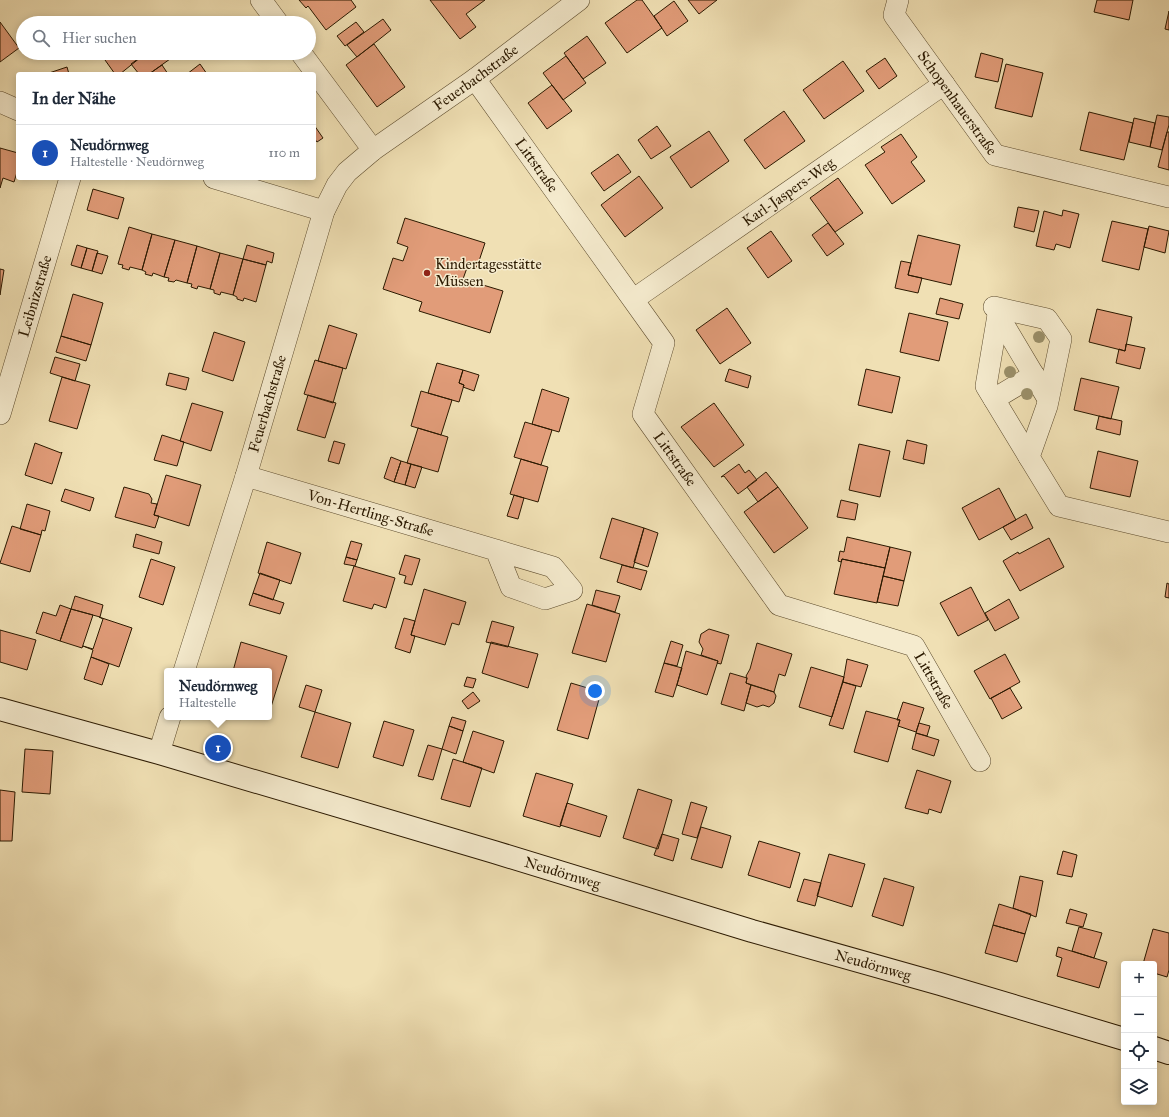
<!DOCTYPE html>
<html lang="de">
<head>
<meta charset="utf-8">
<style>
  :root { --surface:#fff; --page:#f6f6f7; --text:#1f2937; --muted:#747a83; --line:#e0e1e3; --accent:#db2777 }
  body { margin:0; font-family:"IM FELL Great Primer",serif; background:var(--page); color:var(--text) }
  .controls { position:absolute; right:12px; bottom:12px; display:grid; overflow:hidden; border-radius:4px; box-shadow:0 2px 10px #0003 }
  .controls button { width:36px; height:36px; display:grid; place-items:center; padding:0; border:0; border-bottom:1px solid var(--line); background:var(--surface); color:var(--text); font:20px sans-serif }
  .you { position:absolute; left:595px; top:691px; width:14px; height:14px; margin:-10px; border:3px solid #fff; border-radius:50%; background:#1a73e8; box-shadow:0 0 0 6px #1a73e833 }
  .badge { display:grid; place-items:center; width:26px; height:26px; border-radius:50%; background:var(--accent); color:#fff; font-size:13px; font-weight:700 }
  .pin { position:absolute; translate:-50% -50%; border:2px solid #fff; box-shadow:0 1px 4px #0006 }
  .popup { position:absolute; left:164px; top:668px; width:108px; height:52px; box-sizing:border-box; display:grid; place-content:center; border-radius:4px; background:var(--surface); filter:drop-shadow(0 1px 3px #0005); font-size:13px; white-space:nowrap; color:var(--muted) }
  .popup b { font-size:15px; color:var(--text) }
  .popup::after { content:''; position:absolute; left:50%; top:100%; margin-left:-8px; border:8px solid transparent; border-top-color:var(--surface) }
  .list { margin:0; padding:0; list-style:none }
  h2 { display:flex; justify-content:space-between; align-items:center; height:52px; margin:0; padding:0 16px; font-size:17px }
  h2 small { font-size:13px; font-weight:400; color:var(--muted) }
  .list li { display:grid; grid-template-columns:26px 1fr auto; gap:12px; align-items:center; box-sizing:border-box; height:56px; padding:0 16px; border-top:1px solid var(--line) }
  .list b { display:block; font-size:15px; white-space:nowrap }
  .list p { margin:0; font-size:13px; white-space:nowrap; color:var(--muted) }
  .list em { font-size:13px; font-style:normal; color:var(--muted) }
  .icon { flex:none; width:22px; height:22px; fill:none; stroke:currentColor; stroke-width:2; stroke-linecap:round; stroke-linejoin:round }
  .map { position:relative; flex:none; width:1169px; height:1117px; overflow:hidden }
  .search { position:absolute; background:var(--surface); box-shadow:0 2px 10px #0003; left:16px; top:16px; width:300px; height:44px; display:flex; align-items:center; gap:10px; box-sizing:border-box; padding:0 14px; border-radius:22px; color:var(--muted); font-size:15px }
  .panel { position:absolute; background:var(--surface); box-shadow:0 2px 10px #0003; left:16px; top:72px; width:300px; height:108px; border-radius:4px }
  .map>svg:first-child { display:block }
</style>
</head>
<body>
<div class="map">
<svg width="1169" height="1117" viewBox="0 0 1169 1117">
  <rect width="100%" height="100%" fill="#f0e0b4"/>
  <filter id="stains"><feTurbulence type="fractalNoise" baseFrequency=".005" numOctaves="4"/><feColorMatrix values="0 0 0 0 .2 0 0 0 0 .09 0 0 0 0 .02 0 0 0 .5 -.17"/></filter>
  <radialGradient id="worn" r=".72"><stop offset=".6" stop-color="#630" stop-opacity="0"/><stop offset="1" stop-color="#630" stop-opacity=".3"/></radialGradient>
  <!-- building -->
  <path fill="#e19c79" stroke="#2b1900" d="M299,0H351L356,7L326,30L308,6L306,8Z
    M430,0H485L466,14L476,27L460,39Z
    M637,0H642L662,28L627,53L605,23Z
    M688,0H717L699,14Z
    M1097,0H1133L1129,20L1094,12Z
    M674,1L688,21L667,36L654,16Z
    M1169,11V30L1165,29Z
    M119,17L124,23H111Z
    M383,19L391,30L357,57L347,45Z
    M0,22L19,48L0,62Z
    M356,22L364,32L345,46L337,36Z
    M587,36L606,63L583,79L564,53Z
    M374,44L405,87L377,107L346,65Z
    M100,53H146L120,74H115Z
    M146,53H166L170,59L149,74H139L131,64Z
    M981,53L1003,59L998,82L975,77Z
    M566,56L586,83L563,100L543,73Z
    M885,58L897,76L879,89L866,71Z
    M843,61L864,91L824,119L803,90Z
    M200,64L207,74H187Z
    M1006,64L1043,73L1032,117L995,108Z
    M162,65L168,74H149Z
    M67,67L69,74H50L49,73Z
    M552,85L572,111L547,129L528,103Z
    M784,111L805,141L765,169L744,140Z
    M1089,112L1133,123L1124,160L1080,150Z
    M1157,115L1169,117V125L1162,150L1150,147Z
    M1134,118L1155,123L1150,147L1129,142Z
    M314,125L323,138L317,142L314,138Z
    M657,126L671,146L651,159L638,140Z
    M709,131L729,161L691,188L670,157Z
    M1167,132H1169V170L1158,167Z
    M901,134L917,157L911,162L925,181L892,204L865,165L885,152L881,147Z
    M0,148L18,153V169L14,182L3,178L0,188Z
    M618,154L631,172L604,191L591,173Z
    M639,176L663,208L625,237L601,205Z
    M838,178L863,213L835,232L810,198Z
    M93,189L124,198L118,219L87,210Z
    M1018,207L1039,211L1034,232L1014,227Z
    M1063,210L1079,214L1070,248L1056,244L1054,250L1036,246L1044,211L1062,216Z
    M405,218L485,243L477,267L468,265L463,279L503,291L490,333L419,311L422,302L383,289L393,258L403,261L408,247L397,243Z
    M1112,221L1148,229L1139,270L1102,261Z
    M828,223L844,244L827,256L812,235Z
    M1149,226L1169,231L1165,253L1144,247Z
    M129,227L152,234L142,270L130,267L129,270L122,268L123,265L118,264Z
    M771,231L792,261L768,278L747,248Z
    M152,234L175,240L164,277L153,273L152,276L145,274L146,272L142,270Z
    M918,235L960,245L951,285L908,275Z
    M175,240L197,246L187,283L176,280L174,282L168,281L169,278L164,277Z
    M77,245L87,248L81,268L71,265Z
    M247,245L274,253L272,263L267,261L266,265L243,259Z
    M197,246L220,253L210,289L198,286L197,289L191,287L192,284L187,283Z
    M87,248L98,251L92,271L81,268Z
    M97,253L108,256L102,274L92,271Z
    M220,253L243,259L233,295L221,292L220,295L214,293V290L210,289Z
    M243,259L266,265L256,302L244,298L243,301L237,299V297L233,295Z
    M901,261L911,263L908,275L922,278L918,293L895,288Z
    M0,269L4,270L0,295Z
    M73,294L103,303L91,345L61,336Z
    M940,298L963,304L959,319L936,314Z
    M727,308L751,343L720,364L696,330Z
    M1097,309L1132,317L1125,351L1089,342Z
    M909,313L948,322L939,361L900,352Z
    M329,325L357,334L346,369L318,361Z
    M214,332L245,342L233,381L202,371Z
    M61,336L91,345L86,361L56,352Z
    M1126,344L1145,348L1140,369L1116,363L1119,349L1125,351Z
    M55,357L80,364L75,381L50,373Z
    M315,360L343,368L333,403L304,394Z
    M437,363L463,370L459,383L464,385L459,402L428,393Z
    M729,369L751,376L748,388L725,381Z
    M866,369L900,377L892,413L858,405Z
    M463,370L479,375L474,391L463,387L464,385L459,383Z
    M169,373L189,378L186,390L166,385Z
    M62,377L90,385L77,429L49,421Z
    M1081,378L1119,387L1111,419L1074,410Z
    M542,389L569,398L559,432L532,424Z
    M421,391L452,400L441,435L411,426Z
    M308,395L336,403L325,438L297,430Z
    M192,403L223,412L211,451L180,441Z
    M714,403L744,445L714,467L681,427Z
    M1099,416L1122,421L1120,435L1096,429Z
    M525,422L552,430L541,465L514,457Z
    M418,428L448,437L438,472L407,463Z
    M162,435L184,442L177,466L154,460Z
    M907,440L927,445L924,464L903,459Z
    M334,441L345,444L339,464L328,461Z
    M35,443L61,453L62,452L52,484L25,475Z
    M859,444L890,451L880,497L849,490Z
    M1098,451L1138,461L1130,497L1090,488Z
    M391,457L401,461L394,482L384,478Z
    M521,459L548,467L538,502L510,494Z
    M401,461L411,464L405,485L394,482Z
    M411,464L422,467L415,488L405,485Z
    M739,464L745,473L749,470L757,480L738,494L724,476L721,477Z
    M766,472L778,487L758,502L747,487Z
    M166,475L201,485L189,526L154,515Z
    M124,487L149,494L152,499L151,503L157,504L154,515L159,516L155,528L115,517Z
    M778,487L808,528L774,553L744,512Z
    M999,488L1016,520L979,540L962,508Z
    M65,489L94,498L90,511L61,501Z
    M514,495L524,498L518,519L507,516Z
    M841,500L858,504L855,520L837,517Z
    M27,504L50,511L45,531L42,530L41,535L20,529Z
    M1026,514L1033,528L1011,540L1003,527Z
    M612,518L644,528L633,568L600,558Z
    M12,526L41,535L30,572L0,563Z
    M644,528L658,533L648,567L634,562Z
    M136,534L162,542L159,554L133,547Z
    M847,537L890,547L885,568L842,559L841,562L838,561L840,551L844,552Z
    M1049,538L1064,567L1020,591L1003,561L1018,552L1019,554Z
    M351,541L362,544L357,560L346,557Z
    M267,542L301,553L291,584L258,573Z
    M890,547L911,552L904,581L883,576Z
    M405,555L420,559L412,585L404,583L406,576L399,574Z
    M346,557L357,560L355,566L344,564Z
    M151,559L175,567L163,605L139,597Z
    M842,559L885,568L877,603L834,594Z
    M622,565L647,571L641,590L617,582Z
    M354,566L395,578L386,608L374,604L372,609L343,601Z
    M260,573L280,580L273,600L253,593Z
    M883,576L904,581L898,606L877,602Z
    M1167,583L1169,584V598L1165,597Z
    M971,587L988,620L958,636L940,603Z
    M424,589L466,602L459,625L452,623L445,645L411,635Z
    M596,590L620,596L615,612L592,605Z
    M253,593L284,603L280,614L249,605Z
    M75,596L103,605L100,617L71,609Z
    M1009,599L1019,618L995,631L985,613Z
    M587,604L620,614L606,662L572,653Z
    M60,605L71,609L60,641L36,633L43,612L56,616Z
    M71,609L93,615L82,648L60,641Z
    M99,617L132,628L119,667L91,657L93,650L83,646L93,649L103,619Z
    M404,618L415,621L411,635L415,636L410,653L395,648Z
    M492,621L514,627L508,647L486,642Z
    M709,629L729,635L721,664L717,663L718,661L701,655L703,649L699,642L701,634Z
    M0,630L36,640L27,670L0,662Z
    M671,641L683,645L677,666L664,663Z
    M241,642L287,656L270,710L269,671H233Z
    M491,642L538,654L528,688L482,673Z
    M757,643L792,654L785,676L779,674L774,692L746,683L747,678L746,676L750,669Z
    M686,651L718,661L707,695L677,685Z
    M1005,654L1020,682L990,699L974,671Z
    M91,657L109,664L102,685L84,679Z
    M847,659L868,665L861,687L843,682Z
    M664,663L682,668L673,697L655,692Z
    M811,667L844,677L832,717L799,707Z
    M730,673L747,678L746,683L751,685L744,711L721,704Z
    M467,677L476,679L473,688L464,686Z
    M843,682L856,686L843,729L829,725Z
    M571,683L601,692L588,739L557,730Z
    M306,685L322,690L315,712L299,707Z
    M751,685L774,692L776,696L774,703L769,707L763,705L757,707L746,703Z
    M1010,688L1022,708L1002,719L991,698Z
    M473,692L480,701L468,709L462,701Z
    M903,702L924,708L916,732L898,726L900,720H897Z
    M866,711L900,720L888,762L854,752Z
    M315,712L351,723L338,768L301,757Z
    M452,717L466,721L463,731L449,726Z
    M384,721L414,730L403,766L373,757Z
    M919,723L930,726L927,736L916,733Z
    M449,726L463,731L456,754L442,749Z
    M473,731L504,741L494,773L463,762Z
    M916,733L939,740L934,756L912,749Z
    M428,745L442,749L433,780L418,776Z
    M25,749L53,751L50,794L22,792Z
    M453,759L482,768L470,807L441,799Z
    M917,770L951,781L941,813L929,809L928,814L905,808Z
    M536,773L573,784L560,827L523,816Z
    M638,789L672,800L658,849L623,838Z
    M0,790L15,792L12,841H0Z
    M691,802L707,807L697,838L682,834Z
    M567,803L607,816L600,837L560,825Z
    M701,827L731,836L722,868L691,859Z
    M662,834L679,839L673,861L654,855Z
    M759,841L800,853L790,888L748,875Z
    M1063,851L1077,855L1072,877L1057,874Z
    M829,854L865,864L852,907L817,896Z
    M1020,876L1043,881L1036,917L1013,908Z
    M884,878L914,887L903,926L872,916Z
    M804,879L821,883L815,906L797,901Z
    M999,904L1031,914L1025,934L993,925Z
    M1070,909L1087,914L1083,927L1066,923Z
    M993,925L1025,934L1017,962L985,953Z
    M1079,927L1102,933L1094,958L1072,951Z
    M1153,929L1169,933V970L1167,977L1154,973V964H1143Z
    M1058,947L1107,962L1099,988L1057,976L1062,958L1056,956Z"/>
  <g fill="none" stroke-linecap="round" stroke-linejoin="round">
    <!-- street casing -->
    <g stroke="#5c4b2d" stroke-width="22">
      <g id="street">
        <path d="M261,0L278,23"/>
        <path id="s1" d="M898,0L894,15L995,155L1169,197"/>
        <path d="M301,53L373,150"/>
        <path id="s2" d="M475,79L664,343L643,414L779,605L914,646L980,761"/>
        <path d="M0,102L18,110"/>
        <path d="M214,178L324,211"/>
        <path id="s3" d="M634,299L944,84"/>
        <path d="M994,307L1047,319L1061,339L1047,406L1029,457L1059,506L1169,532"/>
        <path d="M999,309L986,386L1029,457"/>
        <path d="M998,315L1048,399"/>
        <path d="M994,399L1034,375"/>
        <path id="s4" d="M0,414L70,178"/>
        <path id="s5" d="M246,476L553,567L572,590L545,599L511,587L496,550"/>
        <path id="s6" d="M184,671L246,476L324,211L337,185L347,172L373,150L475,79L579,0"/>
        <path d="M159,753L170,717"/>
      </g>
    </g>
    <!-- secondary casing -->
    <g stroke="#2b1900" stroke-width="24">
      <g id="secondary">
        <path id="s7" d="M0,709L159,753L494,852L752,931L940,984L1124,1039"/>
        <path d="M1154,1048L1169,1053"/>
      </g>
    </g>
    <!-- street -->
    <use href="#street" stroke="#f5ebce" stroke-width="21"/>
    <!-- secondary -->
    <use href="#secondary" stroke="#f5ebce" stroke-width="22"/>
  </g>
  <!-- trees -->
  <g fill="#9a8f69">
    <circle cx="1039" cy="337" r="6"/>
    <circle cx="1010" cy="372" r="6"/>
    <circle cx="1027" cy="394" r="6"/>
  </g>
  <!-- markers -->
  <circle fill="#8f2418" stroke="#f5ebce" stroke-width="1.5" cx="427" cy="273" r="4"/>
  <g text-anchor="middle" stroke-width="3" stroke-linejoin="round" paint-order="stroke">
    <!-- street labels -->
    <g font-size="15" fill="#2b1900" stroke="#f5ebce">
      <text dy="5" stroke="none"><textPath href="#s6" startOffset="686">Feuerbachstraße</textPath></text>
      <text dy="5" stroke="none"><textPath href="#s1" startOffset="124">Schopenhauerstraße</textPath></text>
      <text dy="5" stroke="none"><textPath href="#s2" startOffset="106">Littstraße</textPath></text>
      <text dy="5" stroke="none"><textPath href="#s3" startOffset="188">Karl-Jaspers-Weg</textPath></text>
      <text dy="5" stroke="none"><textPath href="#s4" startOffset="123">Leibnizstraße</textPath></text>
      <text dy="5" stroke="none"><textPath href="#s6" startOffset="280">Feuerbachstraße</textPath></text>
      <text dy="5" stroke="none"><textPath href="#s2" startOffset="454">Littstraße</textPath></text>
      <text dy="5" stroke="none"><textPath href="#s5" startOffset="130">Von-Hertling-Straße</textPath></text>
      <text dy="5" stroke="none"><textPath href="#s2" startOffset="814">Littstraße</textPath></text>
      <text dy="5" stroke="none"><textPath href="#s7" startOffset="586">Neudörnweg</textPath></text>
      <text dy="5" stroke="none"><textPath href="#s7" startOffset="910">Neudörnweg</textPath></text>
    </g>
    <!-- poi labels -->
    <g font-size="15" fill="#2b1900" stroke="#f5ebce" text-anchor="start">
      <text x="435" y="269">Kindertagesstätte<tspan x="435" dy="17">Müssen</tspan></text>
    </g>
  </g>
  <rect width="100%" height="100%" filter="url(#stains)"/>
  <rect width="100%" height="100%" fill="url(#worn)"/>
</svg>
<div class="controls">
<button>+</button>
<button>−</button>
<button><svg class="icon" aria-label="locate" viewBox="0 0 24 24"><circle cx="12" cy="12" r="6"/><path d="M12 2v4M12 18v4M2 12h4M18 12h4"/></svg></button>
<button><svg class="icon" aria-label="layers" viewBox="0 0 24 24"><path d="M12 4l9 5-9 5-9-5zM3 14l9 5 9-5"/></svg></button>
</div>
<div class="you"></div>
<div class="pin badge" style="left:218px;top:748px;background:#1a4fb4">1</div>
<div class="popup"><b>Neudörnweg</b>Haltestelle</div>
<div class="search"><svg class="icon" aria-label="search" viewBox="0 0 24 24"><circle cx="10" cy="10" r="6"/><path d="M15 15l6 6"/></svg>Hier suchen</div>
<section class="panel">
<h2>In der Nähe<small></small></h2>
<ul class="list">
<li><span class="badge" style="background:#1a4fb4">1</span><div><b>Neudörnweg</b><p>Haltestelle · Neudörnweg</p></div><em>110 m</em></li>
</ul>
</section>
</div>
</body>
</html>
